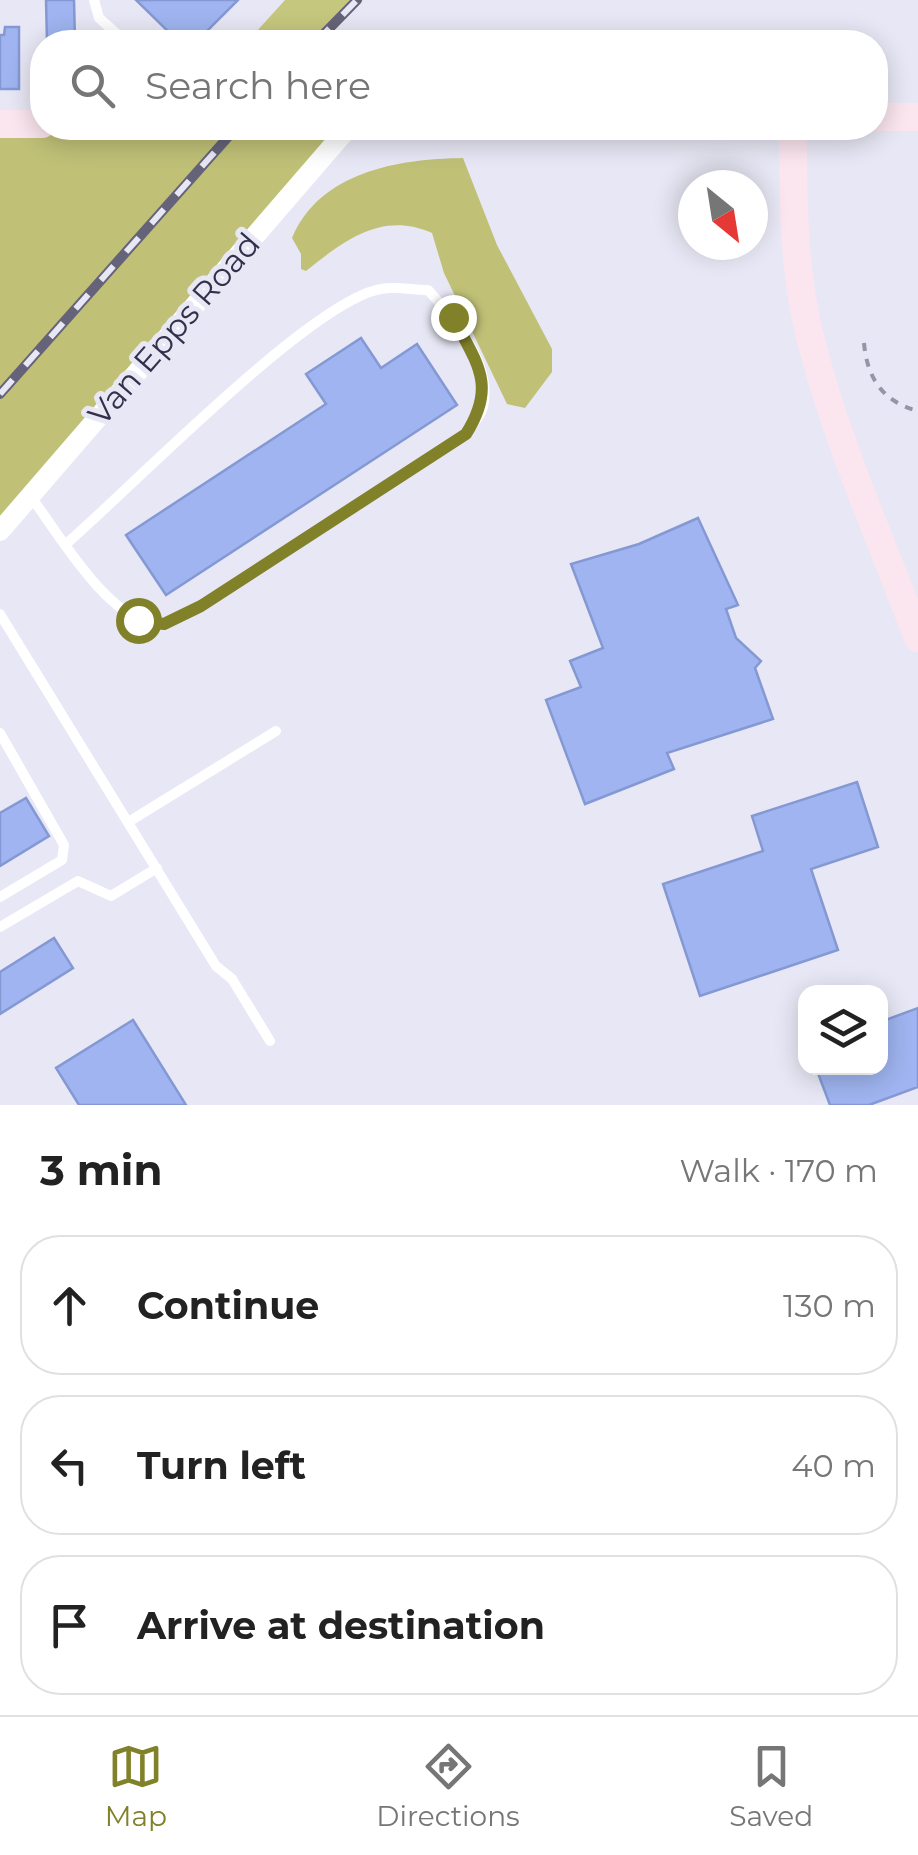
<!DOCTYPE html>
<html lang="en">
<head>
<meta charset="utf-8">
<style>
  :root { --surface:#fff; --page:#f2f2f2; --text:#222; --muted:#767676; --line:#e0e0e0; --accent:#81812a }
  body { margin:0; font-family:Montserrat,sans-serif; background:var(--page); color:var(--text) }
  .controls { position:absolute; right:30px; bottom:30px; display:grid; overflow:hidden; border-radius:20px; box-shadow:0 5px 25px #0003 }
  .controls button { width:90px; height:90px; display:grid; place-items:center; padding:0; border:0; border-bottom:2px solid var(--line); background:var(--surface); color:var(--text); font:50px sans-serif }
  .compass { position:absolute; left:678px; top:170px; width:90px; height:90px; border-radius:50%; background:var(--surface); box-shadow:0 5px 25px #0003; rotate:150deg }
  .stop { position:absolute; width:30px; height:30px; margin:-22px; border:8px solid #81812a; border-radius:50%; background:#fff }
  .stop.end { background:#81812a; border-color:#fff; box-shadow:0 2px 10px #0008 }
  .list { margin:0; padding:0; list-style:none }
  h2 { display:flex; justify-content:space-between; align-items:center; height:130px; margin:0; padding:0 40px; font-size:42px }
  h2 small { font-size:32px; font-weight:400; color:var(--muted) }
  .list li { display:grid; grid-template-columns:65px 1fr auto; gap:30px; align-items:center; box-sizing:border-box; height:140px; margin:0 20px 20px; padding:0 20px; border:2px solid var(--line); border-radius:40px }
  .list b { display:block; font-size:38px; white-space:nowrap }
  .list em { font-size:32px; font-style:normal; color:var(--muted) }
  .icon { flex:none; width:55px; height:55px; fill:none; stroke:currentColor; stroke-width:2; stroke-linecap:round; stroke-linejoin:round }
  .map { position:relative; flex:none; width:918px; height:1105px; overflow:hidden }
  .search { position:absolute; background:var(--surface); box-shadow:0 5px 25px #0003; left:30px; right:30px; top:30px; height:110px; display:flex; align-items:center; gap:25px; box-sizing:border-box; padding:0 35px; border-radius:40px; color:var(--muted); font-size:38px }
  .sheet { height:610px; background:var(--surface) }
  nav { display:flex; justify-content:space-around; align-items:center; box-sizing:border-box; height:140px; border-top:2px solid var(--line); background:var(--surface); font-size:28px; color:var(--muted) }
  nav a { display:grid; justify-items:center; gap:5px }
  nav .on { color:var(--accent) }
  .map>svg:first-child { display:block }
</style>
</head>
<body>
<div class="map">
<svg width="918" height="1105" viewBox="0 0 918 1105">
  <rect width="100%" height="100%" fill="#e8e7f5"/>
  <!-- green -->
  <path fill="#c6c77e" d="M285,0H363L320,42H247Z"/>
  <!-- forest -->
  <path fill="#c0c177" d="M0,124L348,128L0,531Z
    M463,158L497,245L552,349V372L525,408L507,404L444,273L432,233C382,211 345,240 306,271L301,269V254L292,238C320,172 397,159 463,158Z"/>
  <!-- building -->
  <path fill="#9fb4f0" stroke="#8499d3" stroke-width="2.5" d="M46,0H74L75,42H47Z
    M136,0H238L196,42H179Z
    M5,27H19V89H0V35H4Z
    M361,338L381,368L417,344L457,405L166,595L126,535L326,404L306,374Z
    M698,518L738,605L726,609L736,638L761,661L755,668L773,719L667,753L674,769L585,804L546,700L581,687L570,661L603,648L571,564L639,544Z
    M857,782L878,847L811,869L838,950L700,996L663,884L763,851L752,816Z
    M26,798L49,836L0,866V813Z
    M54,938L73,968L0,1014V972Z
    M918,1008V1087L869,1105H830L816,1068H880V1022Z
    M133,1020L186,1105H79L56,1068Z"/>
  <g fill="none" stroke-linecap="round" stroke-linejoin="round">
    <!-- path -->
    <path stroke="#9694a8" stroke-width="4" stroke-dasharray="8 8" stroke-linecap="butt" d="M864,343C867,378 883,402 918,411"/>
    <!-- lane -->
    <path stroke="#fff" stroke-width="10" d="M94,0L99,18L126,42
      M31,497C58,532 116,635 166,622C178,620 190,611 201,606L466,434C471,426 481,416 483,407C493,365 454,318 428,290C413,290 396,286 381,289C312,300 129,490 66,544
      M0,614L216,966L232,979L270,1041
      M0,733L64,845L62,860L0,897
      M130,821L276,731
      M0,927L78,881L111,896L157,868"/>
    <!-- street -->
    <path stroke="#fff" stroke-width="20" d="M0,531L348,128"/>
    <!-- secondary -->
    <path stroke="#fbe5ef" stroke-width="28" d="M876,117H918
      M0,124H42
      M793,128C793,191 793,257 806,319C830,428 879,534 918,638"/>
    <!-- rail casing -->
    <g stroke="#656379" stroke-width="10">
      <path id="rail" d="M316,42L357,0
        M0,394L236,128"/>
    </g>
    <!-- rail -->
    <use href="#rail" stroke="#e8e7f5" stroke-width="6" stroke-dasharray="19" stroke-linecap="butt"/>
  </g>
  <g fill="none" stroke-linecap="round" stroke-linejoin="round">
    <!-- route -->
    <path stroke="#81812a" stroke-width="12" d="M138,620L164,624L201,606L466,434C497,385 477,364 453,317"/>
  </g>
  <g text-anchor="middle" stroke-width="10" stroke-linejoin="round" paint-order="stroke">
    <!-- street labels -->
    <g font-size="32" fill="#33304a" stroke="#e8e7f5">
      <text transform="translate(174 329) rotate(-49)" y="11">Van Epps Road</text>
    </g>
  </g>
</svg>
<div class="controls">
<button><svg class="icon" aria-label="layers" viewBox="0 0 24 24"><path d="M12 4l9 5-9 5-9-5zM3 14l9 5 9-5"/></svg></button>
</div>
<svg class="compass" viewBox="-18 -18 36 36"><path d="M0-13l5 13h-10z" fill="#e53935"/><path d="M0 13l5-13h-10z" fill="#767676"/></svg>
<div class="stop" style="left:138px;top:620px"></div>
<div class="stop end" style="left:453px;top:317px"></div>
<div class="search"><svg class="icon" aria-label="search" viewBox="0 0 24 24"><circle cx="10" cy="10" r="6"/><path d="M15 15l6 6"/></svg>Search here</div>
</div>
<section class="sheet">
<h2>3 min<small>Walk · 170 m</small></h2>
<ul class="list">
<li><svg class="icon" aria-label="ahead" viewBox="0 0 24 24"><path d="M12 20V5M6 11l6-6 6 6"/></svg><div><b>Continue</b></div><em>130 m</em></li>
<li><svg class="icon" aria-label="left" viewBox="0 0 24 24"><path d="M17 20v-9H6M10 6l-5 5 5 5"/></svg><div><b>Turn left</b></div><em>40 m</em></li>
<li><svg class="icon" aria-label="arrive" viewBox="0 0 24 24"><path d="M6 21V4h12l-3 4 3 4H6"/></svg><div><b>Arrive at destination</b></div></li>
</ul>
</section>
<nav>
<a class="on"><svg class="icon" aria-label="map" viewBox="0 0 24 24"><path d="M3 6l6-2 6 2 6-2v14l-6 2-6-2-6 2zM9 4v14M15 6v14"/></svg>Map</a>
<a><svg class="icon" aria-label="directions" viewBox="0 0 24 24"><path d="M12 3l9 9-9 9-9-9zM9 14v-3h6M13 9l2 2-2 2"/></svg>Directions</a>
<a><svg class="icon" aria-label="saved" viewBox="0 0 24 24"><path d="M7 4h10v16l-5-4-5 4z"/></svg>Saved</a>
</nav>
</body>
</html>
